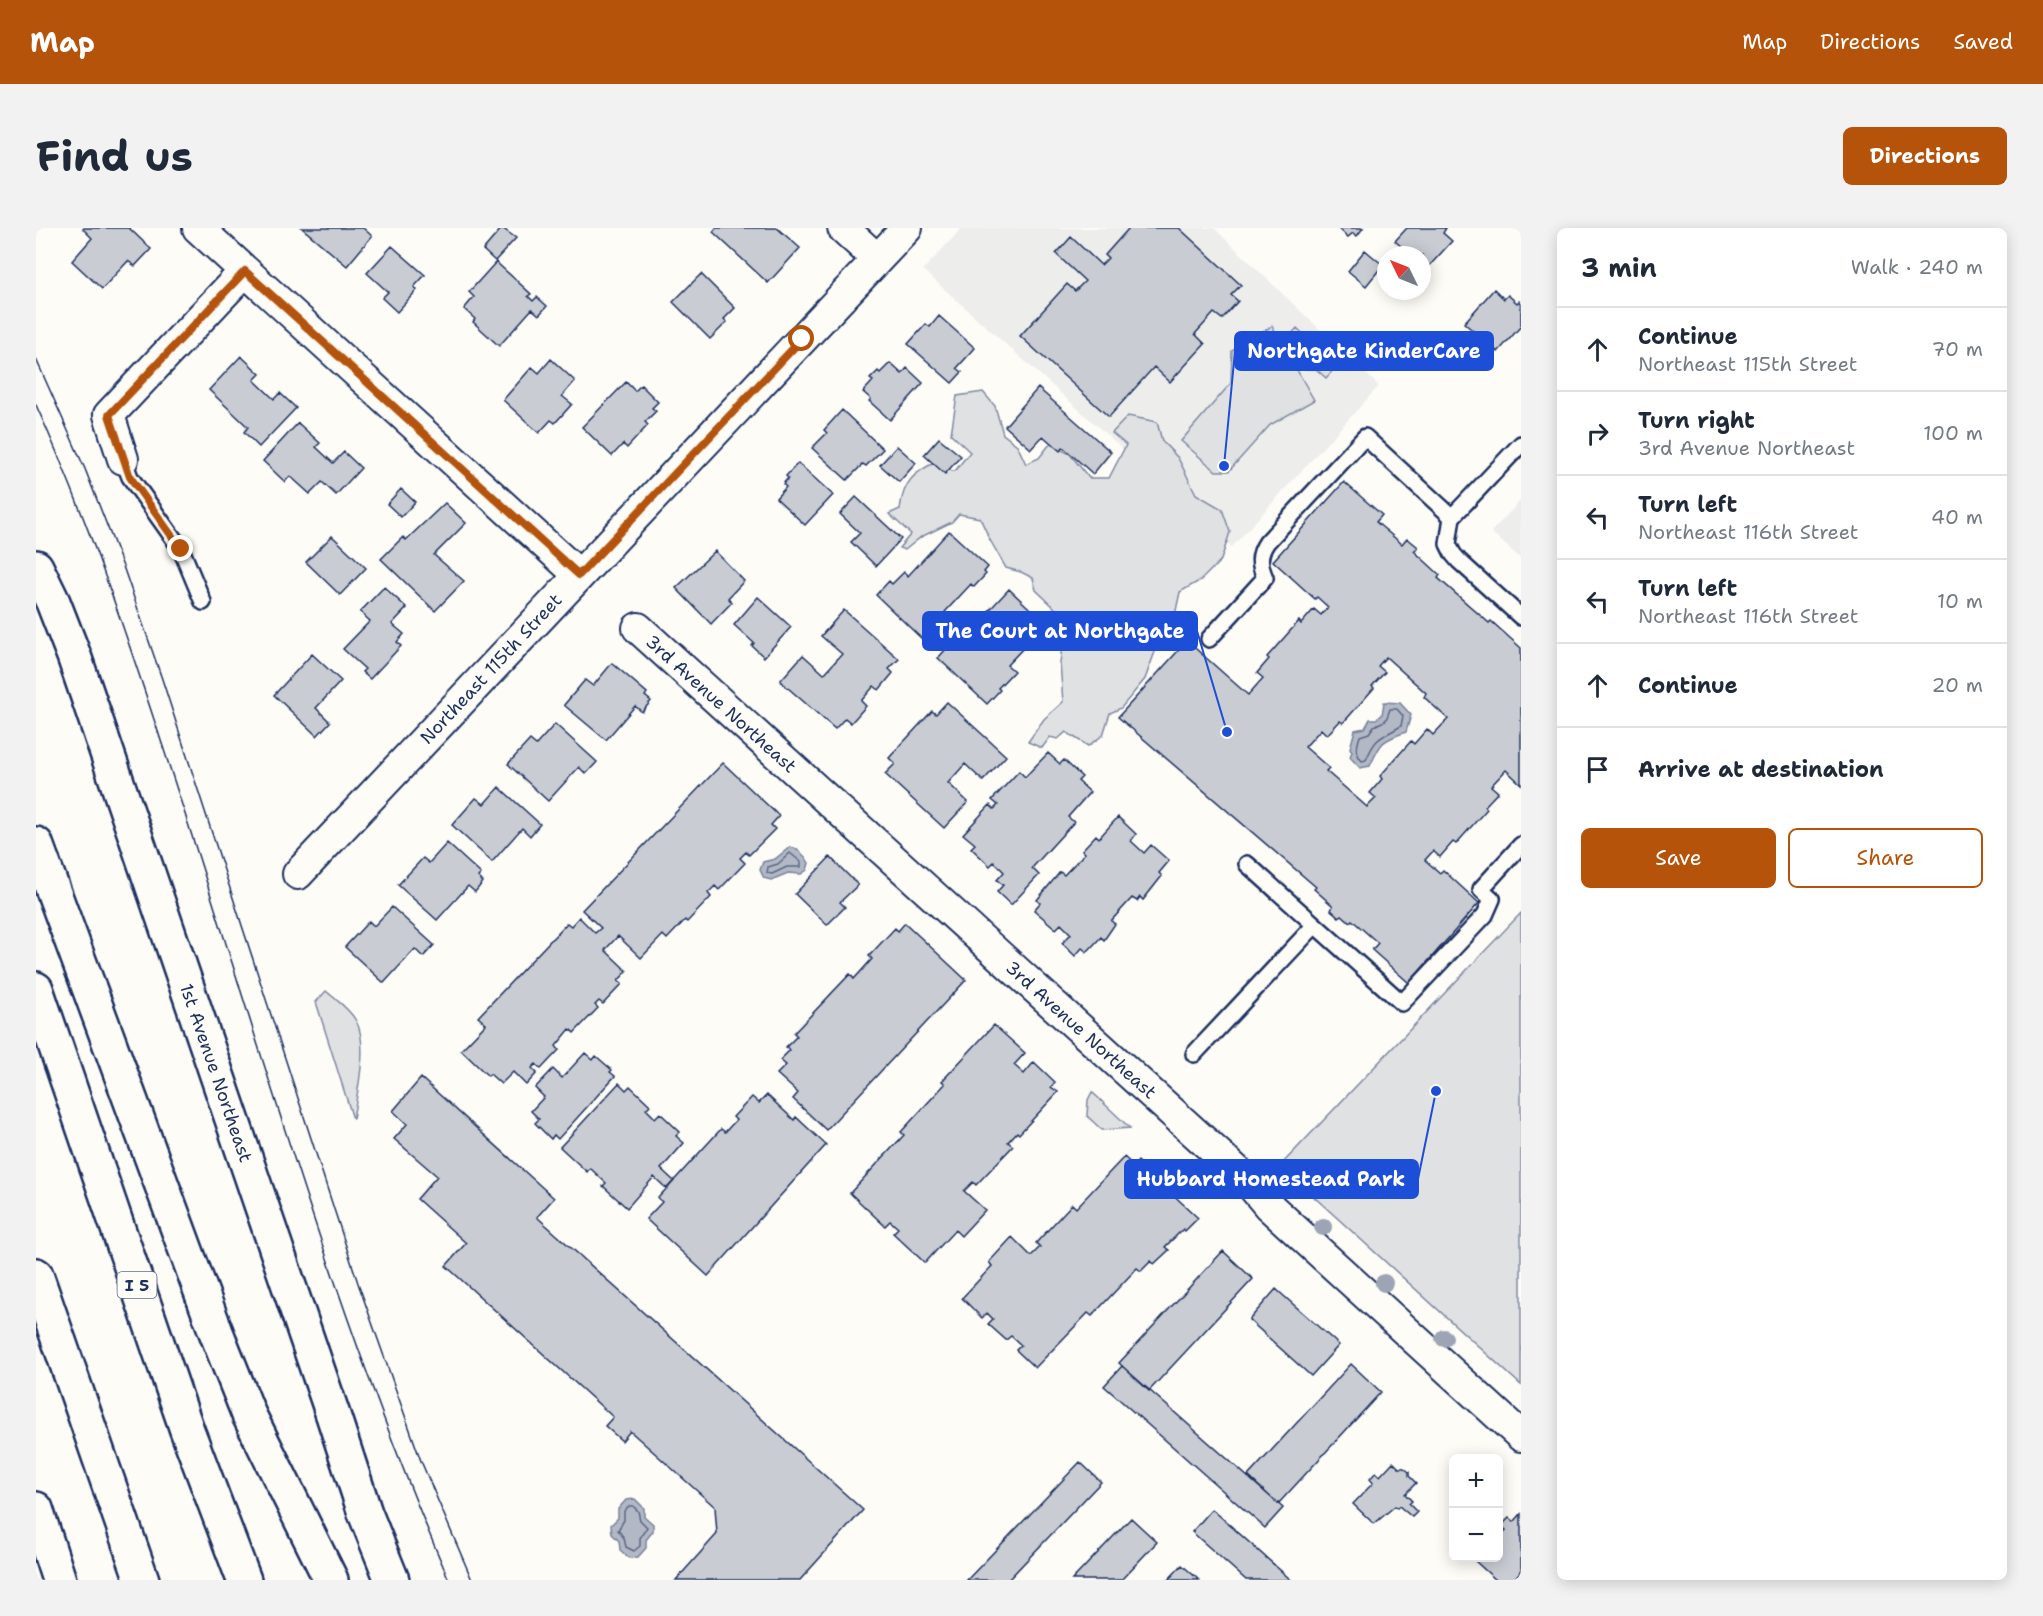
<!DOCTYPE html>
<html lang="en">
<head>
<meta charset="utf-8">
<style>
  :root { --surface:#fff; --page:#f2f2f3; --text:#1f2937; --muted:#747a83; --line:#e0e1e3; --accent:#b45309 }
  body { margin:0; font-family:"Shantell Sans",sans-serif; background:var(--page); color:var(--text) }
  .controls { position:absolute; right:18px; bottom:18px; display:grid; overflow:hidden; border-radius:9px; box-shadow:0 3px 15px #0003 }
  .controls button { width:54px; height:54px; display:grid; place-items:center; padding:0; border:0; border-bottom:2px solid var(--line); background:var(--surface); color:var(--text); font:30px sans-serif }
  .compass { position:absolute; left:1341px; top:18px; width:54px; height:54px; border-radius:50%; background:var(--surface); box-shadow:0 3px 15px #0003; rotate:313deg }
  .stop { position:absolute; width:18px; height:18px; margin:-14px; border:4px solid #b45309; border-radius:50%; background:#fff }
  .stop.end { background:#b45309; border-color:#fff; box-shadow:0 2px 6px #0008 }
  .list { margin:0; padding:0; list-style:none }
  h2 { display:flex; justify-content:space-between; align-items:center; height:78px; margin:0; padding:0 24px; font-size:26px }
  h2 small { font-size:20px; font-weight:400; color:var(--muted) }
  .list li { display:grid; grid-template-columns:39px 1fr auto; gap:18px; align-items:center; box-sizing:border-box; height:84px; padding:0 24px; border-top:2px solid var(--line) }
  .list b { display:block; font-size:22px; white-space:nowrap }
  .list p { margin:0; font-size:20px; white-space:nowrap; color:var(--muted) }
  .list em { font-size:20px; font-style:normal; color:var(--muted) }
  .actions { display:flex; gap:12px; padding:18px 24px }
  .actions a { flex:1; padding:14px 0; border:2px solid var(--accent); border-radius:9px; text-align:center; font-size:21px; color:var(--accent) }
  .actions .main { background:var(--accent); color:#fff }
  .icon { flex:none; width:33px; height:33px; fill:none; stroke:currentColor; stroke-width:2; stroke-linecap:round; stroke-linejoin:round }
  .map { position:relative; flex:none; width:1485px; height:1352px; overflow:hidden; border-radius:9px }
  header { display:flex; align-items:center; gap:36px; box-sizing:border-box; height:84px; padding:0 30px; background:var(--accent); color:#fff }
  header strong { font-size:28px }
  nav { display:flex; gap:33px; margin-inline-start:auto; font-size:21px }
  .intro { display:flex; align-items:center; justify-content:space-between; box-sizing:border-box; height:144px; padding:0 36px }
  h1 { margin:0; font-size:42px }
  .button { padding:15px 27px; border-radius:9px; background:var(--accent); color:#fff; font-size:21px; font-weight:700 }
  main { display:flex; gap:36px; padding:0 36px }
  aside { flex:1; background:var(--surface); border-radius:9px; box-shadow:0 3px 15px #0003 }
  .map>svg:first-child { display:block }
</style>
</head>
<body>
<header>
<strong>Map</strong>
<nav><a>Map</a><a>Directions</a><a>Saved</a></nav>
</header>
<div class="intro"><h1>Find us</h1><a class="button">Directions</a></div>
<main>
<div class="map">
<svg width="1485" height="1352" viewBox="0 0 1485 1352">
  <rect width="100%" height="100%" fill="#fdfcf7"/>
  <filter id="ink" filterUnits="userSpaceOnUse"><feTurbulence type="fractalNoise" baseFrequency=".0167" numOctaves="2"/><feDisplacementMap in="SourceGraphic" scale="12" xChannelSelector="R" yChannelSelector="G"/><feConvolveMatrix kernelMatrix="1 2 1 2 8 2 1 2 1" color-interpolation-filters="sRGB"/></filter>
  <g filter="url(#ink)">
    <!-- built -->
    <path fill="#edeeec" d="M926,0H1178L1343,158L1196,319L887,42Z
      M1485,272V331L1455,304Z"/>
    <!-- green -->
    <path fill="#e0e1e3" stroke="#7e88a0" stroke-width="1.5" d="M1236,98L1278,172L1234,197L1193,243H1180L1145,213L1195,155L1196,123Z
      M1261,100L1301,138L1290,150L1280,141H1268L1256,129L1253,109Z
      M947,164L959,178L967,206L981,217L990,236L1003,230L1014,216L1034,226L1053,250H1073L1090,217L1076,205L1092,188L1121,194L1126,213L1142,230L1160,266L1186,281L1194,304L1185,332L1165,352L1144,364L1138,392L1124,410L1109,451L1085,480L1074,485L1067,507L1052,518L1030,504L1022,511L1014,509L1006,520L992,514L1008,491L1027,474L1024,435L1026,419L1013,408L1009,399L1021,382L1000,362L997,350L985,344L970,340L954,312L944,290L923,286L916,294L885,309L869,322L863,320L875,306L853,286L864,281C867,254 878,244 902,233L916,243H919L934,224L915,206L921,168Z
      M1485,685V1157L1244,938Z
      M290,763C300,772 314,781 320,793C333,816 321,865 317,891L280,774Z
      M1056,864L1094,900L1066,902L1051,888L1052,872Z"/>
    <!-- water -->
    <path fill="#b3b8c5" stroke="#76819c" stroke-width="1.5" d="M1348,474L1364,475L1375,487L1370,504C1344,513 1345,515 1334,538L1324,540L1314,529L1316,523L1314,520L1319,502L1329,500L1334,491H1340L1346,487Z
      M754,619C761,620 770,628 773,635L771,642L765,646L752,645L735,652L728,650L724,642L727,634L739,631Z
      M599,1271L608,1280V1288L617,1296V1303L610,1312V1320L602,1329L593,1330L584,1322L583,1313L576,1306L575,1297L582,1290V1281L590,1272Z"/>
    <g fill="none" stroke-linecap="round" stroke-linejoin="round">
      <!-- shore -->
      <path stroke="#586687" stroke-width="1.5" d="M1354,481H1361L1367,488L1365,498C1344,511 1341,507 1330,532L1326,533C1319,526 1321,517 1324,508L1333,505L1338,498L1350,492Z
        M754,625L765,634V639H751L736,646L731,645L732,639L742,636Z
        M593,1278H597L602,1283L604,1292L611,1299L604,1310V1318L598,1323L590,1319L588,1310L582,1302L588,1292V1283Z"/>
    </g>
    <!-- building -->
    <path fill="#c9ccd3" stroke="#1b2f5e" stroke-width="1.5" fill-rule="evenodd" d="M48,0H93L115,21L99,38L92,33L66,61L36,33L56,10L47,1Z
      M266,0H327L336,8L311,38Z
      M466,0L480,10L459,33L447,22Z
      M680,0H741L764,20L732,55L677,4Z
      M1093,0H1143L1205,57L1195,67L1202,73L1186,91L1178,85L1159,106L1169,116L1134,154L1118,139L1073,189L984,108L1031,56L1039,63L1049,53L1020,26L1035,9L1065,37L1072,30L1069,27Z
      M1302,0H1327L1321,8L1317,5L1312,9Z
      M1371,0H1410L1407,5L1416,13L1387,45L1386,27H1375L1359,13Z
      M356,18L389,47L378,59L381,62L361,84L346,70L352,64L331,45Z
      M1329,22L1347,37L1330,58L1312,43Z
      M460,34L495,66L492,68L497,73L501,69L511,78L503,87L496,81L463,118L437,94L439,91L428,81L438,69L433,64Z
      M665,46L699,80L688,91L691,94L674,111L637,74Z
      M1458,61L1468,71L1472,67L1481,75L1483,73L1485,75V98L1462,124L1428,95Z
      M903,88L939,120L921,140L926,144L916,155L872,116L890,96L894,99Z
      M205,128L224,146L218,152L238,171L244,165L260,180L223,219L208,204L212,199L173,162Z
      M515,131L539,153L526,168L536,176L519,195L515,192L503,205L467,172L496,139L503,145Z
      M854,135L866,146L871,140L887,155L854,192L833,173L835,171L827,164L837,153L834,151L842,143L844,145Z
      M590,154L599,163L605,157L622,174L616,180L620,183L609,194L612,197L591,220L587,216L576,228L546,199Z
      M1002,160L1075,224L1057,246L1027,219L1024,223L1007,208L995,221L969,198Z
      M806,182L847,221L830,238L827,236L811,252L776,220L791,205L788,202Z
      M262,195L284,215L280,219L297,235L308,224L325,240L300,267L286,254L274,266L254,248L249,254L227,233Z
      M903,210L925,228L909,246L888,227Z
      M861,218L880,235L863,254L844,237Z
      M762,235L797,267L769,297L740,270L750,259L747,256L752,250L750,248Z
      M1308,254L1346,287L1340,294L1366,316L1371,310L1382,319L1378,323L1404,347L1402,350L1453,395L1455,393L1485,420V556L1470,542L1455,558L1462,564L1449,578L1451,581L1420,616L1417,614L1404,629L1397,623L1389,632L1404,645L1407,642L1443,675L1373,755L1336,722L1342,715L1316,692L1314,694L1306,687L1303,689L1295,682L1297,678L1278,661L1280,659L1082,489L1151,413L1212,467L1227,450L1221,445L1233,431L1231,429L1263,393L1265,396L1278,381L1285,387L1292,379L1281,369L1279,371L1237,333ZM1350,429L1390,465L1388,469L1412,491L1397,507L1391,501L1378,516L1375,513L1344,548L1346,551L1334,565L1340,570L1331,579L1290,543L1293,540L1269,519L1285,501L1291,507L1304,493L1307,495L1338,460L1336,458L1349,444L1342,438Z
      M365,261L379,274L365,289L351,276Z
      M820,269L865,311L840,338L815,314L824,305L804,286Z
      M409,275L430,295L398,327L428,353L399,383L345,331L367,309L370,312Z
      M913,303L952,339L948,344L950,346L938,359L935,356L909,384L912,387L888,413L840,367L853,353L856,356L868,344L872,348Z
      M296,308L330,340L304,367L270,334Z
      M679,323L708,353L692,370L696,374L675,396L640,360Z
      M348,359L371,380L356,396L368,406L361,414L365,418L334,451L326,444L329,441L307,421L334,393L324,384Z
      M973,361L1010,396L971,437L978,443L962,460L964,462L951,476L902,430L927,402L931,406Z
      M722,369L755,399L728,429L716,418L718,415L698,397Z
      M808,382L863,431L853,441L857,445L843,462L838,458L825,473L830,478L815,495L809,490L799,501L744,453L767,427L788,446L806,426L785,408Z
      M276,426L305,453L280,480L294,494L281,508L238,467Z
      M576,435L611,465L609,468L615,473L606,484L599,478L570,512L528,477L549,452L557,458Z
      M911,474L970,528L947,553L929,536L912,555L932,574L908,600L849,546L859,536L853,530L896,483L900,486Z
      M519,496L561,534L550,546L543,539L512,573L472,536L494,512L500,517Z
      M1012,525L1024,536L1028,532L1046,549L1042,553L1054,564L1032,589L1038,594L996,640L1003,647L975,677L961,664L967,657L961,652L968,644L958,634L954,638L935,620L939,616L927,606L954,577L958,581L962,577L956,572L983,543L989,549Z
      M687,535L743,588L735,597L739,601L713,627L710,624L704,630L709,635L683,662L679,658L672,665L675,669L651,694L649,692L631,711L627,707L605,730L582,708L569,722L591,743L582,753L586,756L567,776L563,773L559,777L562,780L538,805L534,801L520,818L523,822L505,841L500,836L496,840L501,845L490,857L477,844L465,856L454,846L452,848L425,822L450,796L442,789L531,695L535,698L543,689L559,705L565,700L546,682Z
      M463,559L504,596L494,608L486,600L456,634L416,597L440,570L448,576Z
      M1082,589L1100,606L1095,613L1108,625L1115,617L1133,633L1123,645L1126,648L1107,672L1104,669L1101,673L1096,670L1075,693L1079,696L1068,712L1065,709L1051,724L1046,720L1039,728L1026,715L1035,706L1025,696L1020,701L998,682L1004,675L1001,672L1024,644L1028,647L1049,625L1046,622L1060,607L1063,610Z
      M411,615L445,646L442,649L447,654L439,664L432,658L401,692L362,657L387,630L393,635Z
      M794,629L822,657L804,674L809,679L791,697L759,666Z
      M356,679L398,717L387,729L379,721L348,755L309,719L333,693L338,698Z
      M869,695L930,752L790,902L757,871L762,865L741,846L750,837L744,832L754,822L750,819L761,808L758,805L814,746L818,751L836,731L833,728L859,700L862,703Z
      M958,797L989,825L978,837L988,846L998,834L1019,854L1015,859L1022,864L983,906L981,904L972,914L977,918L940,957L937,954L928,963L949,982L925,1008L919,1002L889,1035L857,1005L862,1000L854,993L849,998L814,965L868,907L865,904L909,856L906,853Z
      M549,825L557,832L560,828L576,842L574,844L579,848L522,911L518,907L515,911L499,895L503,891L495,883L508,869L499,860L517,841L526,850Z
      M385,850L518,970L501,989L827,1282L764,1352H640L681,1306L679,1279L594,1203L586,1213L569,1198L577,1189L410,1038L430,1015L381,971L401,948L358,911L371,896L357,883Z
      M583,855L590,862L594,858L614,877L610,881L619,890L624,885L644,904L640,908L648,915L625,941L638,953L631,961L618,949L591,980L567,958L570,955L554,940L551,944L524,919Z
      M731,867L758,892L760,889L790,917L672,1048L610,991L626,974L622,970L685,901L689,904L700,892L697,889L716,869L723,875Z
      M1088,929L1098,938L1102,933L1121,952L1111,963L1120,970L1130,960L1162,990L1149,1003L1147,1001L1129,1019L1133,1022L1118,1036L1115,1033L1105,1043L1101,1040L1056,1088L1052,1085L999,1140L980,1122L985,1117L975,1108L970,1112L952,1096L957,1091L951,1085L946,1090L926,1070L956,1038L953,1034L976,1009L995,1028L1004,1019L1000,1015L1036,976L1040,980Z
      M1187,1023L1217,1051L1113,1163L1083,1135Z
      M1240,1061L1303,1117L1275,1148L1213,1092Z
      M1315,1136L1345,1164L1242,1276L1212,1248Z
      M1086,1138L1247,1280L1229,1300L1068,1158Z
      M1044,1234L1065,1254L972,1352H931Z
      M1357,1234L1363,1240H1368L1373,1244V1248L1380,1255L1369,1266L1376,1273L1373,1276L1381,1284L1376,1289L1363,1278L1361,1280L1359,1278L1338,1296L1317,1276L1337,1255L1334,1251L1340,1244L1344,1248Z
      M1176,1281L1255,1352H1210L1156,1304Z
      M1485,1286V1343L1477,1352H1460L1439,1333L1442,1330H1462V1310L1470,1302L1465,1298L1473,1290L1478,1294Z
      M1095,1290L1121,1314L1085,1352H1036Z
      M1146,1337L1163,1352H1132Z"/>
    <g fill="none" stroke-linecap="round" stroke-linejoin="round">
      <!-- lane casing -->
      <g stroke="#1b2f5e" stroke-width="20">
        <path id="lane" d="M1485,216L1416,289L1412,316L1417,326L1423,333L1485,389
          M87,231L94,249L145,321L167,374
          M1173,411L1229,350C1223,336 1222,327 1231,314L1329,209L1416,289
          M1211,636L1366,775L1449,687L1456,671L1445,661L1485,617
          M1158,826L1279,697"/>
      </g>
      <!-- street casing -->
      <g stroke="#1b2f5e" stroke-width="34">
        <path id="street" d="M162,0L543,347
          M807,0L841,31
          M87,231L73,187L209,43
          M602,400L1212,953L1233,978L1485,1208
          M262,646L871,0"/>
      </g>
      <!-- secondary casing -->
      <g stroke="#1b2f5e" stroke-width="38">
        <path id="secondary" d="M0,339L17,374L38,428L297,1187L329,1285L356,1352"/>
      </g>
      <!-- highway casing -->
      <g stroke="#1b2f5e" stroke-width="38">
        <path id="highway" d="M0,616L180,1104L213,1187L295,1352
          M0,761L151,1202L208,1352
          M0,1047L106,1352
          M0,1281L23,1352"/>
      </g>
      <!-- lane -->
      <use href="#lane" stroke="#fdfcf7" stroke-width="15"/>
      <!-- street -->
      <use href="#street" stroke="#fdfcf7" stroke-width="30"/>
      <!-- secondary -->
      <use href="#secondary" stroke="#fdfcf7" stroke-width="33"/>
      <!-- highway -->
      <use href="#highway" stroke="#fdfcf7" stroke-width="33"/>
      <!-- tram -->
      <path stroke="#1b2f5e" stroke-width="1.5" d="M0,131L49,241L88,341L126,451L322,1055L385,1233L436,1352
        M0,177C60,308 103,446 148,583C231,841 305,1103 413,1352"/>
    </g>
    <!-- trees -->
    <g fill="#9ca4b5">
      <circle cx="1287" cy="999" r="9"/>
      <circle cx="1348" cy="1055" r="9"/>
      <circle cx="1408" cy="1110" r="9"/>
    </g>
  </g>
  <g fill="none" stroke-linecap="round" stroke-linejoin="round" filter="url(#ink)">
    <!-- route -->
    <path stroke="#b45309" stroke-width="8" d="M145,321L94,249L73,187L209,43L543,347L766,111"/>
  </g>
  <g text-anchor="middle" stroke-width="4.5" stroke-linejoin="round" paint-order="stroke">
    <!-- shield labels -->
    <rect fill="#fdfcf7" stroke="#5f6c8c" stroke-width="1.5" x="81.5" y="1044" width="39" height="26" rx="4.5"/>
    <g font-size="16" font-weight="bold" fill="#1b2f5e">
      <text x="101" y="1063">I 5</text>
    </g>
    <!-- street labels -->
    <g font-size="18" fill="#1b2f5e" stroke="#fdfcf7">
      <text transform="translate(455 441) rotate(-47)" y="6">Northeast 115th Street</text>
      <text transform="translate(685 476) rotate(42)" y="6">3rd Avenue Northeast</text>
      <text transform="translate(1045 802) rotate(42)" y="6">3rd Avenue Northeast</text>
      <text transform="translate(180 845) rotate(71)" y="6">1st Avenue Northeast</text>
    </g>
  </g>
  <!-- callouts -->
  <path fill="none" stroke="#1d4ed8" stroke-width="2" d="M1188 238L1199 123M1191 504L1161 403M1400 863L1382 951"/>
  <g fill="#1d4ed8" stroke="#fdfcf7" stroke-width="2">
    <circle cx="1188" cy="238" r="6"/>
    <circle cx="1191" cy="504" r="6"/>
    <circle cx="1400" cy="863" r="6"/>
  </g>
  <g fill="#1d4ed8" stroke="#1d4ed8" stroke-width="2">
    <rect x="1199" y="104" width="258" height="38" rx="6"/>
    <rect x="887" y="384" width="274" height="38" rx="6"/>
    <rect x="1089" y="932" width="293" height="38" rx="6"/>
  </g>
  <g font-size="20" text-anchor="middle" font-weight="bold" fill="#fff">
    <text x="1328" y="130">Northgate KinderCare</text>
    <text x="1024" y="410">The Court at Northgate</text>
    <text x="1235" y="958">Hubbard Homestead Park</text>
  </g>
</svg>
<div class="controls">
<button>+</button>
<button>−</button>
</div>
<svg class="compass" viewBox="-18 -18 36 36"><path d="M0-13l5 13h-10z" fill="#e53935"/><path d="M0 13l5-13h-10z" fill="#747a83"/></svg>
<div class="stop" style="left:766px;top:111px"></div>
<div class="stop end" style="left:145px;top:321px"></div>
</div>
<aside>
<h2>3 min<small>Walk · 240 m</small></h2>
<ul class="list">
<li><svg class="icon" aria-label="ahead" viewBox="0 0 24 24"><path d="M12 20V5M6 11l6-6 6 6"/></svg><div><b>Continue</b><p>Northeast 115th Street</p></div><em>70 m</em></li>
<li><svg class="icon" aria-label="right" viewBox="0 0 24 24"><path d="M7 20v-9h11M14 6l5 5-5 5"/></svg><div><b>Turn right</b><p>3rd Avenue Northeast</p></div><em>100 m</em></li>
<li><svg class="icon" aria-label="left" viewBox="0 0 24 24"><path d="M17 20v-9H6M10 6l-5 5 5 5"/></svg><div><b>Turn left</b><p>Northeast 116th Street</p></div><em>40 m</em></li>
<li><svg class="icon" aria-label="left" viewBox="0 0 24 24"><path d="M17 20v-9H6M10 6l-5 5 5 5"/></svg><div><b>Turn left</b><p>Northeast 116th Street</p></div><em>10 m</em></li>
<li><svg class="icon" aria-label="ahead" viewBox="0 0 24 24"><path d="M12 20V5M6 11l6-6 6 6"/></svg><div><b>Continue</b></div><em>20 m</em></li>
<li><svg class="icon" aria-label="arrive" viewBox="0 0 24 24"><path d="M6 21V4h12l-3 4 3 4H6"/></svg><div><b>Arrive at destination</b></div></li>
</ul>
<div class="actions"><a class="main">Save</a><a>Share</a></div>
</aside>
</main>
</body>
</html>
